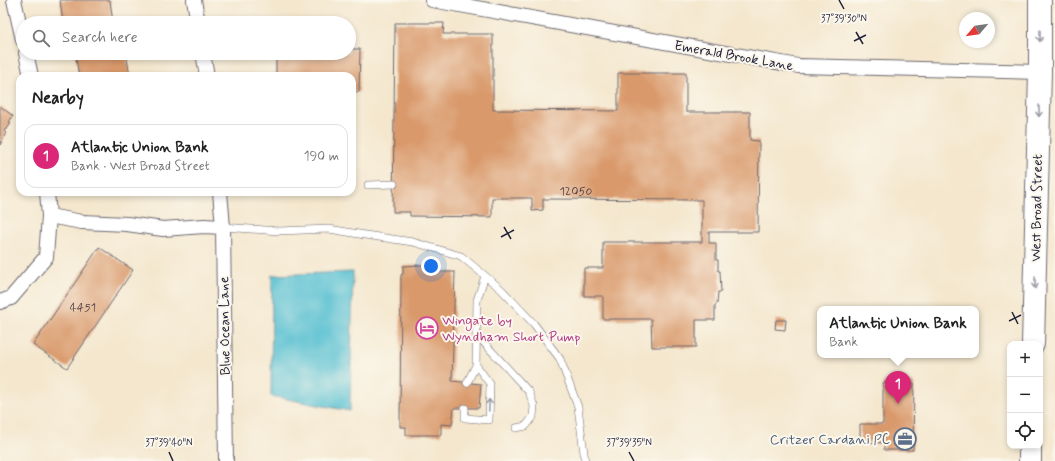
<!DOCTYPE html>
<html lang="en">
<head>
<meta charset="utf-8">
<style>
  :root { --surface:#fff; --page:#f2f2f2; --text:#222; --muted:#767676; --line:#e0e0e0; --accent:#db2777 }
  body { margin:0; font-family:Mynerve,sans-serif; background:var(--page); color:var(--text) }
  .controls { position:absolute; right:12px; bottom:12px; display:grid; overflow:hidden; border-radius:8px; box-shadow:0 2px 6px #0003 }
  .controls button { width:36px; height:36px; display:grid; place-items:center; padding:0; border:0; border-bottom:1px solid var(--line); background:var(--surface); color:var(--text); font:20px sans-serif }
  .compass { position:absolute; left:959px; top:12px; width:36px; height:36px; border-radius:50%; background:var(--surface); box-shadow:0 2px 6px #0003; rotate:241deg }
  .you { position:absolute; left:431px; top:266px; width:14px; height:14px; margin:-10px; border:3px solid #fff; border-radius:50%; background:#1a73e8; box-shadow:0 0 0 6px #1a73e833 }
  .badge { display:grid; place-items:center; width:26px; height:26px; border-radius:50%; background:var(--accent); color:#fff; font-size:13px; font-weight:700 }
  .pin { position:absolute; translate:-50% -33px; filter:drop-shadow(0 1px 2px #0008) }
  .pin::after { content:''; position:absolute; top:21px; width:14px; height:12px; background:inherit; clip-path:polygon(0 0,100% 0,50% 100%) }
  .popup { position:absolute; left:817px; top:306px; width:162px; height:52px; box-sizing:border-box; display:grid; place-content:center; border-radius:8px; background:var(--surface); filter:drop-shadow(0 1px 3px #0005); font-size:13px; white-space:nowrap; color:var(--muted) }
  .popup b { font-size:15px; color:var(--text) }
  .popup::after { content:''; position:absolute; left:50%; top:100%; margin-left:-8px; border:8px solid transparent; border-top-color:var(--surface) }
  .list { margin:0; padding:0; list-style:none }
  h2 { display:flex; justify-content:space-between; align-items:center; height:52px; margin:0; padding:0 16px; font-size:17px }
  h2 small { font-size:13px; font-weight:400; color:var(--muted) }
  .list li { display:grid; grid-template-columns:26px 1fr auto; gap:12px; align-items:center; box-sizing:border-box; height:64px; margin:0 8px 8px; padding:0 8px; border:1px solid var(--line); border-radius:12px }
  .list b { display:block; font-size:15px; white-space:nowrap }
  .list p { margin:0; font-size:13px; white-space:nowrap; color:var(--muted) }
  .list em { font-size:13px; font-style:normal; color:var(--muted) }
  .icon { flex:none; width:22px; height:22px; fill:none; stroke:currentColor; stroke-width:2; stroke-linecap:round; stroke-linejoin:round }
  .map { position:relative; flex:none; width:1055px; height:461px; overflow:hidden }
  .search { position:absolute; background:var(--surface); box-shadow:0 2px 6px #0003; left:16px; top:16px; width:340px; height:44px; display:flex; align-items:center; gap:10px; box-sizing:border-box; padding:0 14px; border-radius:22px; color:var(--muted); font-size:15px }
  .panel { position:absolute; background:var(--surface); box-shadow:0 2px 6px #0003; left:16px; top:72px; width:340px; height:124px; border-radius:12px }
  .map>svg:first-child { display:block }
</style>
</head>
<body>
<div class="map">
<svg width="1055" height="461" viewBox="0 0 1055 461">
  <rect width="100%" height="100%" fill="#fbf7ec"/>
  <filter id="ink" filterUnits="userSpaceOnUse"><feTurbulence type="fractalNoise" baseFrequency=".025" numOctaves="2"/><feDisplacementMap in="SourceGraphic" scale="8" xChannelSelector="R" yChannelSelector="G"/><feConvolveMatrix kernelMatrix="1 2 1 2 8 2 1 2 1" color-interpolation-filters="sRGB"/></filter>
  <filter id="wash" filterUnits="userSpaceOnUse"><feTurbulence type="fractalNoise" baseFrequency=".012" numOctaves="4" result="noise"/><feDisplacementMap in="SourceGraphic" scale="16" xChannelSelector="R" yChannelSelector="G"/><feGaussianBlur stdDeviation="0.9" result="paint"/><feColorMatrix in="noise" values="0 0 0 0 0 0 0 0 0 0 0 0 0 0 0 0 0 1.4 0 .05"/><feComposite in="paint" operator="in"/></filter>
  <g filter="url(#wash)">
    <rect width="100%" height="100%" fill="#f4e7ce"/>
    <!-- water -->
    <path fill="#56c0d2" stroke="#3c7186" d="M353,272L350,411L271,396L272,275Z"/>
    <g id="blocks">
      <!-- building -->
      <path fill="#d9996b" d="M60,0H110L113,23H63Z
        M395,23H444L443,34H493V110L618,111V73H686V112H750V140L759,141L758,232H709V243H716V260H718V271H720L721,292H718L717,304L715,305V320H696V347H652L651,319H603V296H584V268H603V242H702V200L543,199V210L532,211V198H492V217L410,216V212H393Z
        M349,49H360L359,92H352V76H276V55H284V53H349Z
        M75,53H126L130,76H79Z
        M0,106L13,116L9,122L11,123L7,129H5L4,131L6,133L0,145Z
        M99,247L133,270L67,368L33,345Z
        M439,264V272H455L452,381L481,384L479,408H454L452,425L441,424V435H406V427H400L401,275L403,274V266Z
        M776,320H786L785,330L775,329Z
        M883,383H914L913,450H884V443L860,442V424H883Z"/>
    </g>
  </g>
  <g filter="url(#ink)">
    <use href="#blocks" fill-opacity="0" stroke="#6c676e" stroke-width="1"/>
    <g fill="none" stroke-linecap="round" stroke-linejoin="round">
      <!-- lane casing -->
      <g stroke="#6c676e" stroke-width="8">
        <path id="lane" d="M368,185L394,184
          M223,227L279,231L329,229L365,235L413,242L461,256L501,289L534,324L560,359L578,407L585,461
          M476,334L529,392L534,406L533,417L526,426L516,428
          M476,365L477,300L485,276
          M465,408V418L489,420L490,384L476,365L467,383"/>
      </g>
      <!-- street casing -->
      <g stroke="#6c676e" stroke-width="16">
        <path id="street" d="M14,0L23,40
          M194,0L198,23
          M432,0L798,66L1040,72
          M26,53L31,76
          M203,53L207,76
          M220,192L223,227L226,461
          M49,216L82,222L127,224L163,229L204,226L223,227
          M0,302L11,298L46,257L49,216L47,192"/>
      </g>
      <!-- primary casing -->
      <g stroke="#6c676e" stroke-width="24">
        <path id="primary" d="M1033,344L1040,72V0
          M1030,461V446"/>
      </g>
      <!-- lane -->
      <use href="#lane" stroke="#fff" stroke-width="7"/>
      <!-- street -->
      <use href="#street" stroke="#fff" stroke-width="14"/>
      <!-- primary -->
      <use href="#primary" stroke="#fff" stroke-width="22"/>
    </g>
    <!-- one-way arrows -->
    <defs><path id="oneway-shaft" d="M-6 0H5M1.5-3L5.5 0L1.5 3" fill="none" stroke-width="1.6" stroke-linecap="round" stroke-linejoin="round"/></defs>
    <g stroke="#9c9ca7">
      <use href="#oneway-shaft" transform="translate(1040 36) rotate(90)"/>
      <use href="#oneway-shaft" transform="translate(1039 111) rotate(91)"/>
      <use href="#oneway-shaft" transform="translate(1035 283) rotate(91)"/>
      <use href="#oneway-shaft" transform="translate(489 405) rotate(-88)"/>
    </g>
  </g>
  <!-- ticks -->
  <path fill="none" stroke="#22223b" stroke-width="1.5" d="M839,0L844,9M856,32L863,44M854,41L866,35M504,227L511,239M501,237L514,230M1012,312L1018,324M1009,321L1021,315M169,452L173,461M629,452L634,461"/>
  <!-- icons -->
  <defs>
    <g id="hotel-ring" transform="scale(1.15)"><circle r="9.5" fill="#fbf7ec" stroke="#d1479c" stroke-width="1.5"/><path d="M-6-4.5h1.5V1H6V5H4.5V3h-9V5H-6ZM-4 0a1.8 1.8 0 1 1 3.6 0ZM.5 0V-2.5h3Q6-2.5 6 0Z" fill="#d1479c"/></g>
    <g id="office-ring" transform="scale(1.15)"><circle r="9.5" fill="#fbf7ec" stroke="#5c6f8a" stroke-width="1.5"/><path d="M-6-3h4V-5.5h4V-3h4V5H-6ZM-1-4.5V-3h2v-1.5ZM-6 0V1H6V0Z" fill="#5c6f8a"/></g>
  </defs>
  <g fill-rule="evenodd">
    <use href="#hotel-ring" x="427" y="328"/>
    <use href="#office-ring" x="905" y="439"/>
  </g>
  <g text-anchor="middle" stroke-width="4" stroke-linejoin="round" paint-order="stroke">
    <!-- number labels -->
    <g font-size="12" fill="#504047">
      <text x="576" y="195">12050</text>
      <text x="83" y="311">4451</text>
    </g>
    <!-- street labels -->
    <g font-size="14" fill="#22223b" stroke="#fbf7ec">
      <text transform="translate(734 55) rotate(10)" y="5">Emerald Brook Lane</text>
      <text transform="translate(1036 208) rotate(-89)" y="5">West Broad Street</text>
      <text transform="translate(224 326) rotate(-91)" y="5">Blue Ocean Lane</text>
    </g>
    <!-- hotel labels -->
    <g font-size="14" fill="#b23c85" stroke="#fbf7ec" text-anchor="start">
      <text x="442" y="325">Wingate by<tspan x="442" dy="16">Wyndham Short Pump</tspan></text>
    </g>
    <!-- service labels -->
    <g font-size="14" fill="#4e5e75" stroke="#fbf7ec" text-anchor="end">
      <text x="890" y="444">Critzer Cardani PC</text>
    </g>
  </g>
  <g font-size="10" text-anchor="middle" fill="#22223b" stroke="#fbf7ec" stroke-width="4" stroke-linejoin="round" paint-order="stroke">
    <text x="844" y="22">37°39'30"N</text>
    <text x="169" y="446">37°39'40"N</text>
    <text x="629" y="446">37°39'35"N</text>
  </g>
</svg>
<div class="controls">
<button>+</button>
<button>−</button>
<button><svg class="icon" aria-label="locate" viewBox="0 0 24 24"><circle cx="12" cy="12" r="6"/><path d="M12 2v4M12 18v4M2 12h4M18 12h4"/></svg></button>
</div>
<svg class="compass" viewBox="-18 -18 36 36"><path d="M0-13l5 13h-10z" fill="#e53935"/><path d="M0 13l5-13h-10z" fill="#767676"/></svg>
<div class="you"></div>
<div class="pin badge" style="left:898px;top:404px">1</div>
<div class="popup"><b>Atlantic Union Bank</b>Bank</div>
<div class="search"><svg class="icon" aria-label="search" viewBox="0 0 24 24"><circle cx="10" cy="10" r="6"/><path d="M15 15l6 6"/></svg>Search here</div>
<section class="panel">
<h2>Nearby<small></small></h2>
<ul class="list">
<li><span class="badge">1</span><div><b>Atlantic Union Bank</b><p>Bank · West Broad Street</p></div><em>190 m</em></li>
</ul>
</section>
</div>
</body>
</html>
